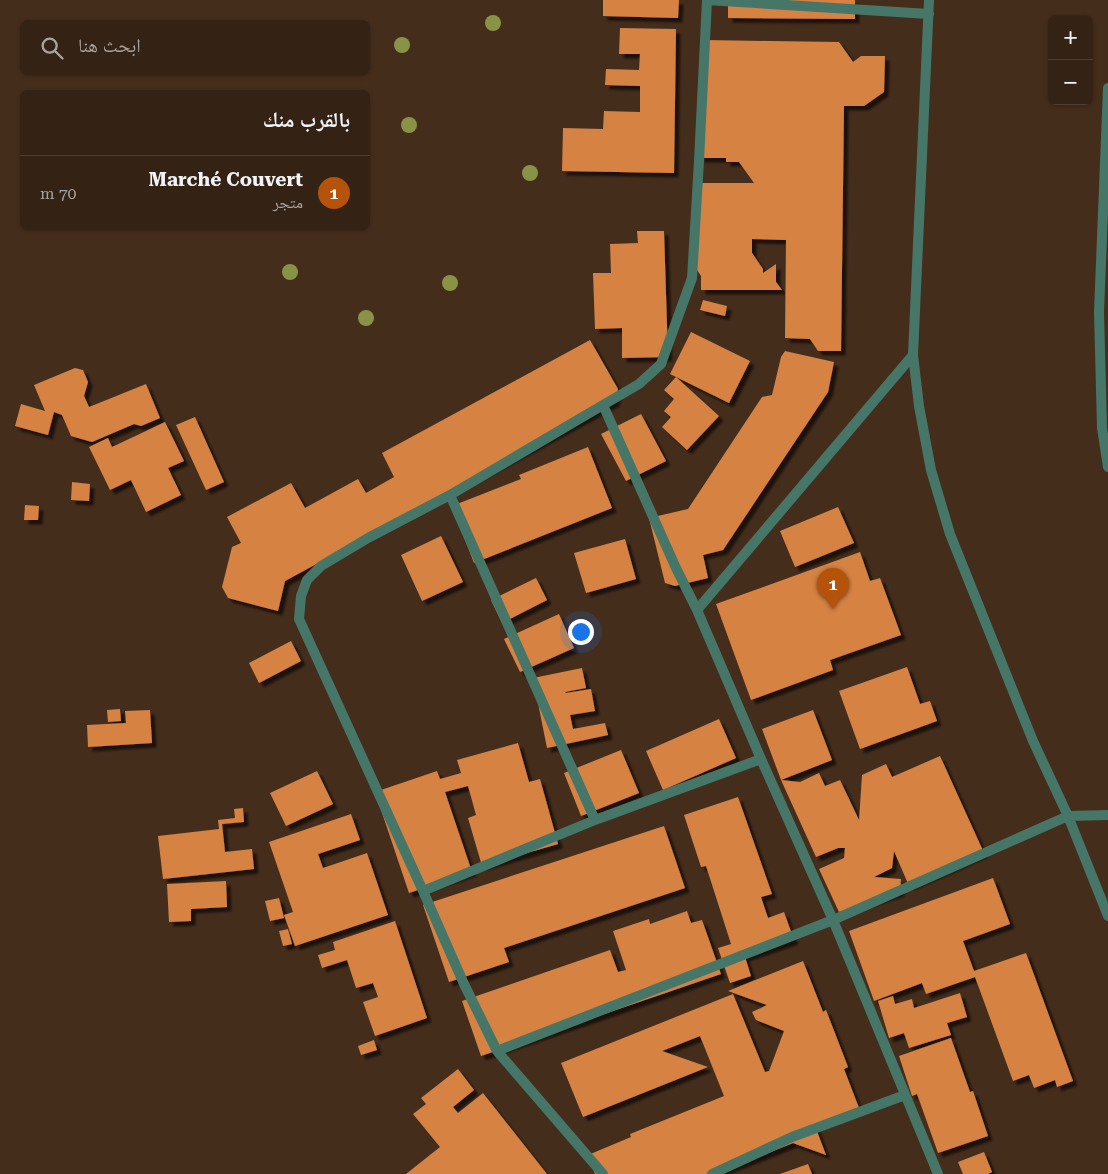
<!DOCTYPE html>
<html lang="ar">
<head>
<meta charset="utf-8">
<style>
  :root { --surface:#342215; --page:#3f2f22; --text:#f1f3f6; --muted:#a9a4a0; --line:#4e3f34; --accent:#b45309 }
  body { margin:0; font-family:"Roboto Serif","Noto Naskh Arabic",serif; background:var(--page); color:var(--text); direction:rtl }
  .controls { position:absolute; right:15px; top:15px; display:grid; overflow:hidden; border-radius:8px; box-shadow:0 1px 4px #0004 }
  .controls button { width:45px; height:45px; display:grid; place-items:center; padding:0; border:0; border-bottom:1px solid var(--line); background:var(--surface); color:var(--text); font:25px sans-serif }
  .you { position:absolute; left:580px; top:631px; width:18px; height:18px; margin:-12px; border:4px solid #fff; border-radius:50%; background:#1a73e8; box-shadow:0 0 0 8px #1a73e833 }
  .badge { display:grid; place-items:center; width:32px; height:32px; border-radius:50%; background:var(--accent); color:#fff; font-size:16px; font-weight:700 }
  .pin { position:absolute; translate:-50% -41px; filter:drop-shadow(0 1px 2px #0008) }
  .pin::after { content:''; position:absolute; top:26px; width:18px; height:15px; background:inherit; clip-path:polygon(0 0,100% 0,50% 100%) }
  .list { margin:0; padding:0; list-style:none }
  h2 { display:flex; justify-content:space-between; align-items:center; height:65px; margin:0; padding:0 20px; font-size:21px }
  h2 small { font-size:16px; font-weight:400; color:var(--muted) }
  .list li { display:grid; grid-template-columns:32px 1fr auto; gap:15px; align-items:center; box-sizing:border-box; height:75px; padding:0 20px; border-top:1px solid var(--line) }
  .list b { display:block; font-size:19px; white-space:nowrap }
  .list p { margin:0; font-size:16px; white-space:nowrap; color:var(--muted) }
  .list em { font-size:16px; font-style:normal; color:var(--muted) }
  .icon { flex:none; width:28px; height:28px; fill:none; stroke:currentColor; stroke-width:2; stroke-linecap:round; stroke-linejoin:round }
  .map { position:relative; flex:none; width:1108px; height:1174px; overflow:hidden; direction:ltr }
  .search { position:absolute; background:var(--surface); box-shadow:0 1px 4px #0004; left:20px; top:20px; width:350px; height:55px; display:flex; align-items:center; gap:12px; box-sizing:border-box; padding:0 18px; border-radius:8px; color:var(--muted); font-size:19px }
  .panel { position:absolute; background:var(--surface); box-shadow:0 1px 4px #0004; left:20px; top:90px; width:350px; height:140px; border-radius:8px; direction:rtl }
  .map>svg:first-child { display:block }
</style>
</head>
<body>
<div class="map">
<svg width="1108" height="1174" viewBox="0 0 1108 1174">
  <defs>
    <filter id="shadow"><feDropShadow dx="4.5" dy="4.5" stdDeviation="1" flood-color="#0009"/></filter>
  </defs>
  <rect width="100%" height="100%" fill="#452d1c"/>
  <!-- building -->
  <path fill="#d58242" filter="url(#shadow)" d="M603,0H679L678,18L603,16Z
    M728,0H855V19L728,18Z
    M620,28L676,29L674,173L562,171L563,128L603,129L604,111L640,112V86L605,85L606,69L639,70L640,54H619Z
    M703,40L839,42L853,62L861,56H885L884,92L864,106H844L841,351H818L810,339L785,338L786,240L752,239V253L763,269V273L776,264V282L782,290H701V276L697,270L698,183H754L739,162H726V158H700Z
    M637,231H664L668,357L622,358V328L595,329L593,273H611L610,244L638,243Z
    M703,300L727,306L725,316L700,310Z
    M691,332L750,361L729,403L670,374Z
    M590,340L618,389L615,402L285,581L278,611L228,598L222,587L232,547L241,543L227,517L291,483L305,508L358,479L366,493L394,477L382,453Z
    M785,351L834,362L828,392L723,550L703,555L708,578L675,586L665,583L649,518L688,509L762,397L772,395L781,357Z
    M75,368L83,370L88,382L84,396L89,407L146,384L160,418L141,426L134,424L92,442L71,436L62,415L54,412L48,435L15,426L21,404L45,411L34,385Z
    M676,377L719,416L687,450L662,427L671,417L664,411L674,399L664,390Z
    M641,414L666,461L626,481L601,434Z
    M195,417L224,482L206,490L176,425Z
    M165,422L184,461L168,468L181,495L146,512L131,480L110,490L89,447L108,438L112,447Z
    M588,447L612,508L474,563L452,506L521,479L519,475Z
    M72,482L90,484L89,501L71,500Z
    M25,505L39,506L38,520H24Z
    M838,507L854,543L795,567L780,531Z
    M441,536L463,582L422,601L401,555Z
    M625,539L636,579L586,593L574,553Z
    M860,552L870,581L880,578L901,635L830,660L833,670L751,700L716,604Z
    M536,578L547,600L502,623L491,600Z
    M559,614L574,648L520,672L504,639Z
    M291,641L301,661L259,683L249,663Z
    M907,667L920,704L930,701L937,721L860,749L839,691Z
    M582,668L586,688L565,692L566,693L591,689L595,711L570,715L573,729L605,723L608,735L547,748L533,678Z
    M120,709L121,721L108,722L107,710Z
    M150,710L152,743L88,747L87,725L126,723L125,711Z
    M813,710L832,760L781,780L762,729Z
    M719,719L736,758L663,790L646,751Z
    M518,743L529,782L540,779L558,844L482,866L468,818L476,815L468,786L445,792L472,872L409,893L375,792L437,771L440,779L461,773L457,760Z
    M621,750L639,793L581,816L564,773Z
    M940,756L984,853L909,886L894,851L892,868L874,877L901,879L900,892L839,912L819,869L844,858L845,848H838L816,857L781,780L800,782L819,773L825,786L840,780L859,820L862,775L886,764L892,777Z
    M317,771L333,804L286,826L270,793Z
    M738,797L772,894L761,897L768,918L784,912L794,940L745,957L751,976L730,983L718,948L731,944L706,866L701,867L684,815Z
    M243,808L244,822L222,824L225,852L252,849L254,869L163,879L158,836L219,829L218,820L235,818L234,809Z
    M351,814L360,840L318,854L323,868L367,853L388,915L295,946L284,915L293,912L269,842Z
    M664,826L685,888L504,948L509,962L449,982L423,905Z
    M993,878L1010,924L963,941L974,971L1026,953L1073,1081L1057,1087L1055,1080L1034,1088L1029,1075L1013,1081L975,977L926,994L922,983L874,1001L849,931Z
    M226,881L227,907L191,909V921L169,922L167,884Z
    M279,898L284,918L270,921L265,901Z
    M687,911L691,923L702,920L721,974L481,1056L462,1001L610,950L618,972L626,970L613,931L649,919L650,924Z
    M395,921L427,1018L375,1036L363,1002L378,997L373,983L356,988L347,960L322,968L318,955L335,950L333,942Z
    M288,929L292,944L283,946L279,931Z
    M803,961L823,1012L826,1010L848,1067L844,1069L859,1108L815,1126L826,1155L793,1143L715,1174H595L588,1155L631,1137L630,1134L724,1096L700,1036L662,1051L708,1067L583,1117L561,1063L733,994L765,1072L769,1071L784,1031L756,1020L752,1012L767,1005L728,991Z
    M960,993L967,1017L947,1023L951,1035L909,1048L904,1033L889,1038L878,1001L893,996L895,1004L912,999L914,1008Z
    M951,1038L970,1092L973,1091L988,1136L938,1153L917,1094L912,1096L899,1056Z
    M374,1040L377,1050L361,1055L358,1046Z
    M458,1069L474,1090L453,1107L458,1113L483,1093L547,1174H406L440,1147L413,1114L426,1104L421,1098Z
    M984,1152L992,1172L988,1174H963L958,1162Z
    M808,1164L812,1174H780Z"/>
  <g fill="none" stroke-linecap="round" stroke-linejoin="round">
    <!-- minor -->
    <path stroke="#457668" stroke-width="10" d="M929,0L913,355L919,406L931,470L950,534L1033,741L1068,816L1108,916
      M1108,88L1099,312L1102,428L1108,467
      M603,405L676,568L697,610L761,759L833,920L938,1174
      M450,495L595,820
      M697,610L913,355
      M423,891L595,820L761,759
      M497,1051L833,920L1068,816L1108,815
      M603,1174L497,1051L464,984L423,891L299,619L301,596L307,580L321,566L368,538L450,495L603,405L639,384L661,364L692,278L699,161L707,0L929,14
      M712,1174L792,1137L905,1095"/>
  </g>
  <!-- trees -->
  <g fill="#899346">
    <circle cx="493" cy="23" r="8"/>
    <circle cx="402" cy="45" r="8"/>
    <circle cx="409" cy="125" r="8"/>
    <circle cx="530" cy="173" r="8"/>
    <circle cx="290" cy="272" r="8"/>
    <circle cx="450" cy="283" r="8"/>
    <circle cx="366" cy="318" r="8"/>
  </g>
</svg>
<div class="controls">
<button>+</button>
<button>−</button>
</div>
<div class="you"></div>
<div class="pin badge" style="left:833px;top:609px">1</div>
<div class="search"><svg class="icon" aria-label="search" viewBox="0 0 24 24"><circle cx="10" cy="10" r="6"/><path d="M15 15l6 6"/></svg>ابحث هنا</div>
<section class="panel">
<h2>بالقرب منك<small></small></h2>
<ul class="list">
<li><span class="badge">1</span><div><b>Marché Couvert</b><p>متجر</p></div><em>70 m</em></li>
</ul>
</section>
</div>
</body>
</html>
